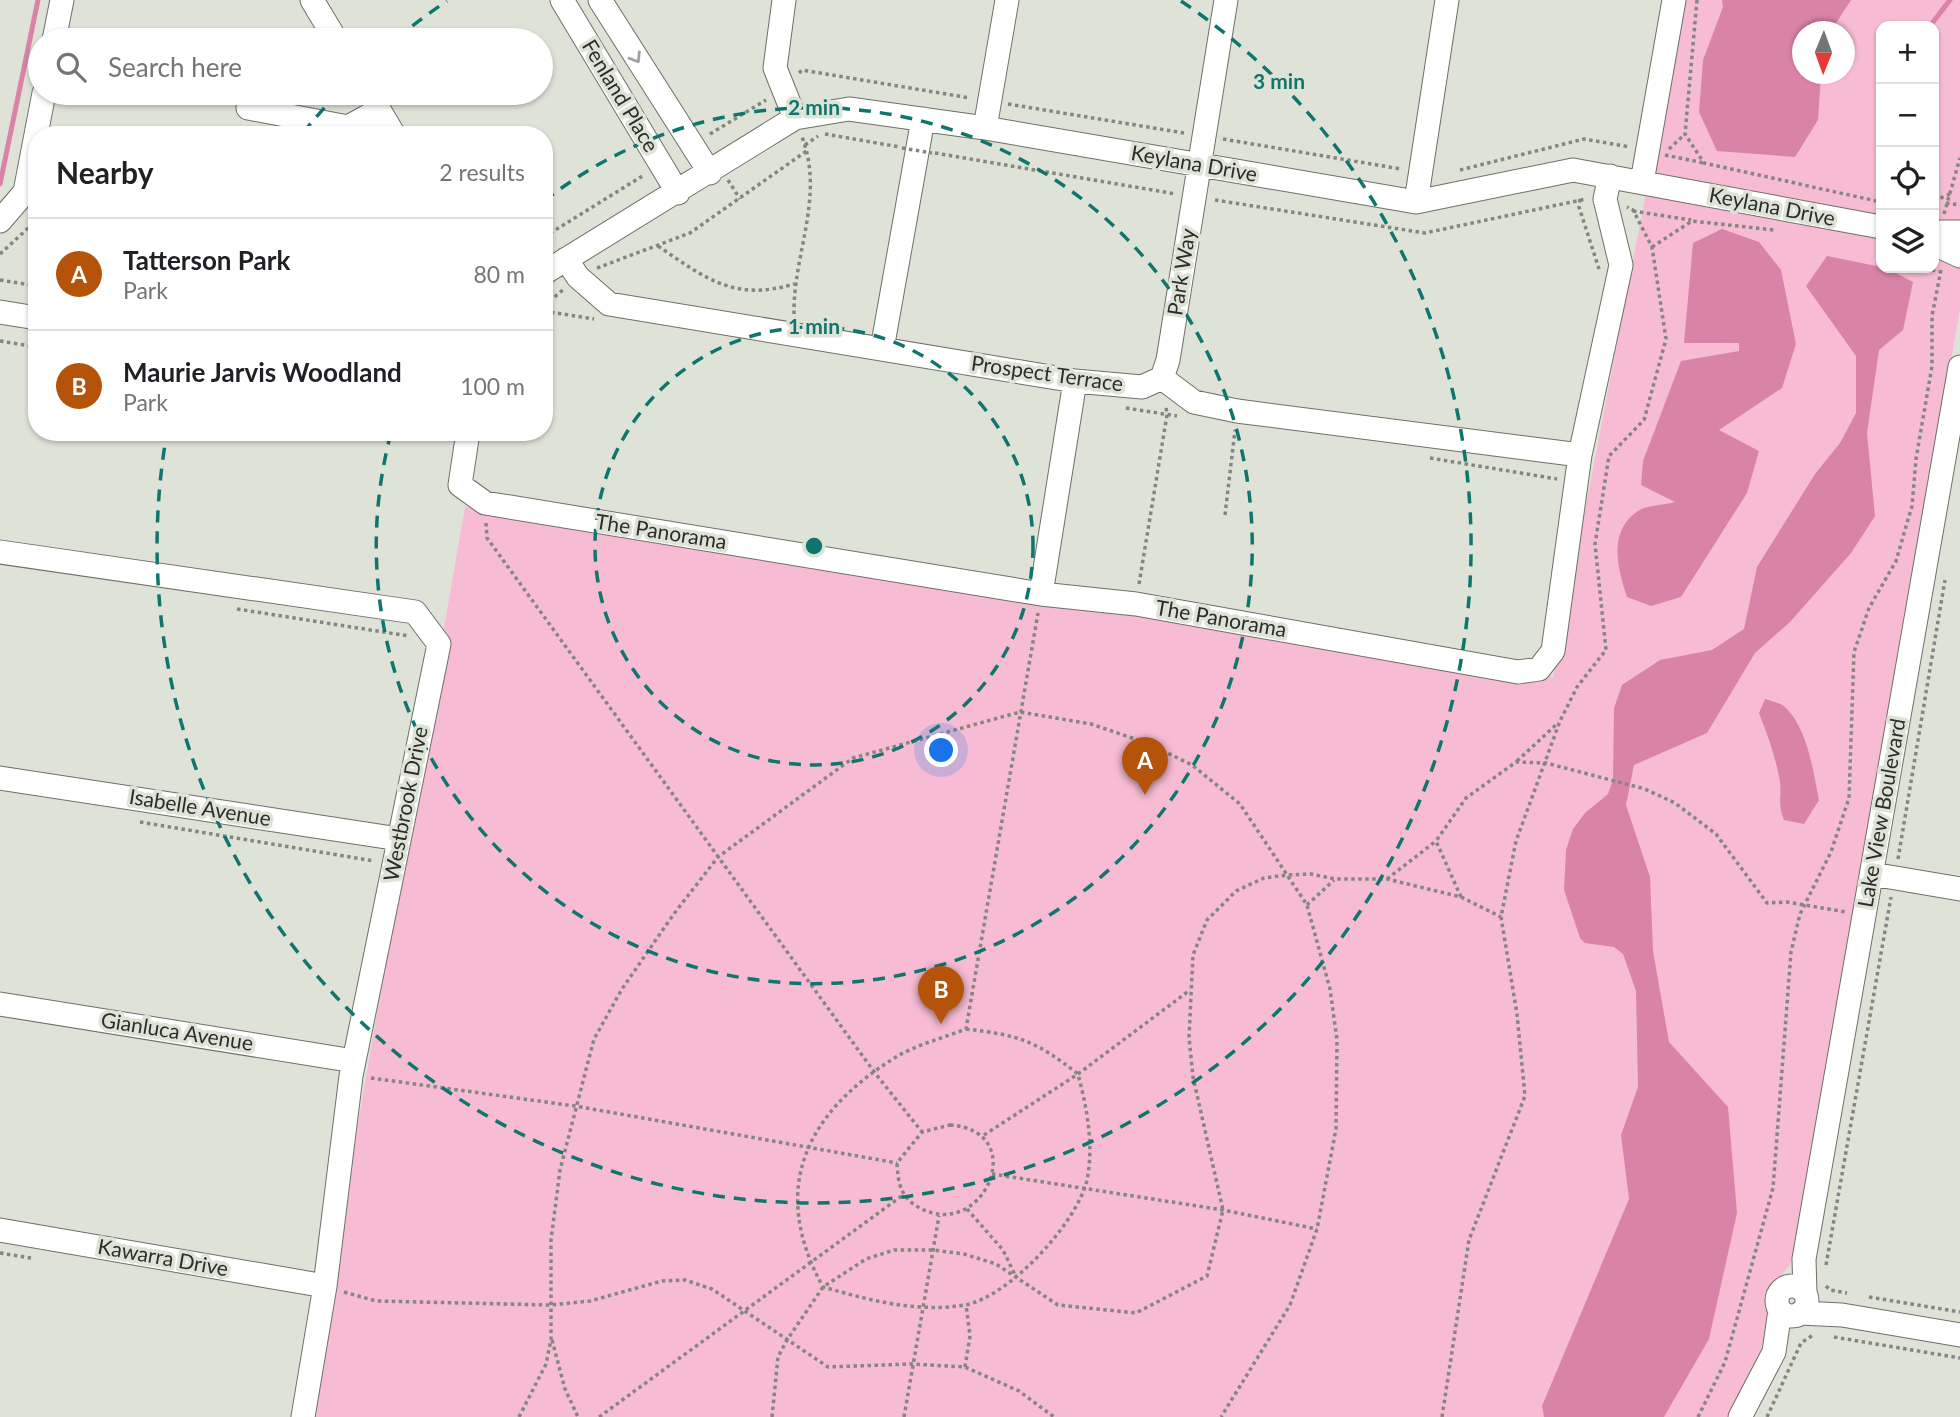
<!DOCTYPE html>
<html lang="en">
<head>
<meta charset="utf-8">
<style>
  :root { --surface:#fff; --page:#f6f6f6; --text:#202124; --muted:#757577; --line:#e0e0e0; --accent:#b45309 }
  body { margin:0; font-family:Lato,sans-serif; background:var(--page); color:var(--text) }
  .controls { position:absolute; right:21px; top:21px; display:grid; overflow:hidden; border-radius:14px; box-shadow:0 2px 5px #0004 }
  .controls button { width:63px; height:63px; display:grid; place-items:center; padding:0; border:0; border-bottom:2px solid var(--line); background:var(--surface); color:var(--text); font:35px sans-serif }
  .compass { position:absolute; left:1792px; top:21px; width:63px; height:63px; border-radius:50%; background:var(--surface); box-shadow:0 2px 5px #0004; rotate:181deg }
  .you { position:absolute; left:942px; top:751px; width:24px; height:24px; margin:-18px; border:5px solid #fff; border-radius:50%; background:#1a73e8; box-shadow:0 0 0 10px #1a73e833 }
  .badge { display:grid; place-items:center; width:46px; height:46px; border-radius:50%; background:var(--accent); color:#fff; font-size:23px; font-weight:700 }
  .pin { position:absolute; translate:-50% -58px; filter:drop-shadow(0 2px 4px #0008) }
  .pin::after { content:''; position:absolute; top:37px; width:24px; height:21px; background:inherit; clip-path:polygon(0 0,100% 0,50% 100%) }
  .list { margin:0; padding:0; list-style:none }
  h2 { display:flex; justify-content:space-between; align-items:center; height:91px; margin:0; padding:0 28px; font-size:30px }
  h2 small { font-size:23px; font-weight:400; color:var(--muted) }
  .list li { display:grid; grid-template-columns:46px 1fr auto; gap:21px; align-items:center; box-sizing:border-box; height:112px; padding:0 28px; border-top:2px solid var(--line) }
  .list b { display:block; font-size:26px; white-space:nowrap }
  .list p { margin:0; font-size:23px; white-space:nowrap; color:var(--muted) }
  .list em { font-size:23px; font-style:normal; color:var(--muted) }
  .icon { flex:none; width:38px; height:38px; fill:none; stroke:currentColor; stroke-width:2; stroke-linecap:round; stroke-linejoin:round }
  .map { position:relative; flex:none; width:1960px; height:1417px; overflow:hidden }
  .search { position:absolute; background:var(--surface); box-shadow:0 2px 5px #0004; left:28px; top:28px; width:525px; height:77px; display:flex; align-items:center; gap:18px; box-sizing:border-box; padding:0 24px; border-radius:38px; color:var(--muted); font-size:26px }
  .panel { position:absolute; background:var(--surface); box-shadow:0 2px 5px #0004; left:28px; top:126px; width:525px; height:315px; border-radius:28px }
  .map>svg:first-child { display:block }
</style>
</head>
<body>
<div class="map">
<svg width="1960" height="1417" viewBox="0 0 1960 1417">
  <rect width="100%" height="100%" fill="#dfe3d7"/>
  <!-- green -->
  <path fill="#f7bcd3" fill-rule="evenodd" d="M1683,0H1960V309L1794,1255C1789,1273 1771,1280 1768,1295C1765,1305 1772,1313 1770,1322C1766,1355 1746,1390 1727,1417H307L465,507L1553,677ZM1881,26H1934V268H1881ZM1802,32H1844V74H1802Z"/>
  <!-- water -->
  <path fill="#d983a8" d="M1722,0H1851L1831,31L1802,32V74H1821L1818,120L1795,157L1717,151L1699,112L1703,60L1723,7Z
    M1722,229L1759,242L1781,270L1796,344L1782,388L1719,430L1759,451L1747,493L1681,597L1651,606L1627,597C1618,569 1607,532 1638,511C1647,505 1665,505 1675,502L1641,485L1643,461L1681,361L1739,351V343H1684L1693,243Z
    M1827,256L1886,268L1913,282L1903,330L1879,350L1867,433L1875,516L1851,553L1790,622L1755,653L1707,733L1634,765L1626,805L1650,877L1653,951L1669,1042L1728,1107L1737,1213L1709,1339L1664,1417H1544L1542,1406L1629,1199L1621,1135L1638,1087L1636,991L1623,954L1614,947L1585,943L1580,938L1564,890L1566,850L1573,829L1585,813L1608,794L1613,780L1614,708L1622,685L1660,660L1712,650L1744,629L1757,567L1815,474L1840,443L1856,413V356L1806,286Z
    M1765,699C1771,701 1781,703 1785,707C1808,729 1813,771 1819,800L1804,824L1784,820C1777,802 1782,798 1780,782C1776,758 1768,736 1759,713Z"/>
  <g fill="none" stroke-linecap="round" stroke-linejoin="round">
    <!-- stream -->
    <path stroke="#d983a8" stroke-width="5" d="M1930,26L1950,0
      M1879,173L1881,167
      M0,184L38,0"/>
    <!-- minor casing -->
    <g stroke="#6d7066" stroke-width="25">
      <path id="minor" d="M312,0L336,40
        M562,0L678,193
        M600,0L710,173
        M784,0L775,68L795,118
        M54,40L62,0
        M369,93L394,135
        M248,108L348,127L379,110
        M985,128L1007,0
        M1642,182L1674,0
        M1416,202L1447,0
        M0,221L25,192L44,93
        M1934,232H1960
        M1934,244L1960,256
        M566,259L578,277L609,304L1075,381L1142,387L1162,378L1194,402L1237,411L1580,455
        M544,273L795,118L849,109L985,128L1416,202L1573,170L1881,227
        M0,312L37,318
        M882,349L923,119
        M1162,378L1168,360L1226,0
        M468,432L460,485L485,503L1041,594L1136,604L1518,672L1539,669L1553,651L1580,455L1621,265L1605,199L1610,176
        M0,552L415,612L439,644L351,1076L325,1286L303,1417
        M1041,594L1075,381
        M0,778L399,839
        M1872,874L1960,889
        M0,1004L354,1061
        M0,1230L325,1286
        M1777 1301a15 15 0 1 1 30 0a15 15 0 1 1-30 0Z
        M1805,1293L1804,1259L1960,367
        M1800,1313L1842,1315L1960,1335
        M1740,1417L1774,1352L1780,1310"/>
    </g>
    <!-- path -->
    <path stroke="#84867f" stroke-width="3.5" stroke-dasharray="3.5 3.5" stroke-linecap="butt" d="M1697,0L1685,134L1704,163L1881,202
      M799,73L802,70L970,98
      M1008,104L1184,133
      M710,134L766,100
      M825,134L900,147
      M1223,139L1401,169
      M805,145L818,136
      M1669,149L1685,134
      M935,153L1176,194
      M1665,155L1704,163
      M1460,170L1584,139L1630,147
      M728,180L740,199
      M1580,199L1579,207L1599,269
      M1215,200L1425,233L1586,199
      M1934,201L1950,194
      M1946,203L1960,205
      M1633,211L1691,220
      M1944,214L1960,158
      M544,237L644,175
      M658,246C705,278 734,302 794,284
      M1652,247L1692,221L1774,230
      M0,254L37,220
      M597,268L690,233L808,150
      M1925,268L1941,272
      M0,280L37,286
      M544,306L564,289
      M544,311L594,319
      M794,314C793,254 825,197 802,137
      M0,341L37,347
      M1126,408L1177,416
      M1430,458L1557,479
      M1225,515L1235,430
      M486,523L487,538L875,1073L922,1132
      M1139,584L1167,415L1166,406
      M237,609L409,636
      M1517,761L1558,723
      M140,822L374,861
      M1898,859L1945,580
      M1387,879L1436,841
      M1461,897L1436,841L1466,798L1516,762L1546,763L1645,789L1675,803L1716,834L1767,903L1787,902L1846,912
      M1307,905L1334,880
      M966,1029C1019,1035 1036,1041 1078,1074C1087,1108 1094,1145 1087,1180C1077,1223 1009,1297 965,1305C916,1313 869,1300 823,1287C769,1189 805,1113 896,1057C916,1045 943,1038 966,1029L1038,613
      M371,1078L575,1106L897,1163
      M950,1125C1032,1131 983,1242 920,1208C901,1198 898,1184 897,1163L922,1132Z
      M984,1135L1078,1074L1190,990
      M992,1174L1223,1210L1317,1229
      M967,1209L1003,1250L1015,1275
      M0,1253L31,1258
      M1826,1265L1891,897
      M1826,1286L1830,1290L1847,1293
      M344,1292L376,1301L551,1305L590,1301L662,1281L685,1280L712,1289L828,1367L912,1364L965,1367L1019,1391L1054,1417
      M1869,1297L1960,1312
      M1834,1337L1960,1358
      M552,1340L565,1389L578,1417
      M965,1367L970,1336L966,1305
      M519,1417L546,1364L551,1339V1240L560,1170L594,1039L622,989L673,915L718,857L853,758L1020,712L1091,724L1147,743L1192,765L1240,804L1307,905L1330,989L1337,1040L1336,1129L1317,1229L1290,1305L1221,1417
      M599,1417L903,1195
      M772,1417L778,1357L787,1340L823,1287L866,1259L894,1250H933L964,1254L996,1264L1058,1305L1136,1313L1207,1276L1223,1210L1193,1077L1189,1037L1193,955L1207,920L1236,891L1264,878L1287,875L1311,874L1335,879H1387L1461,897L1501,917
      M904,1417L939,1216
      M1442,1417L1469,1240L1525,1096L1517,1014L1501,917L1516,841L1560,721L1577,687L1606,650L1595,544L1609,456L1644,420L1666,339L1652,247L1633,210L1627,207
      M1698,1417L1725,1362L1773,1188L1791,952L1800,914L1831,852L1849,798L1854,652L1869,608L1896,561L1912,506L1916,459L1932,366V316L1941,270
      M1767,1417L1801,1343L1813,1335"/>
    <!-- minor -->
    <use href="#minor" stroke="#fff" stroke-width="23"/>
    <!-- path-bridge -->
    <path stroke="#84867f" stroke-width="3.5" stroke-dasharray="3.5 3.5" stroke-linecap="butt" d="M902,148L932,153"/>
  </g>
  <!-- one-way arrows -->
  <defs><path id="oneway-chevron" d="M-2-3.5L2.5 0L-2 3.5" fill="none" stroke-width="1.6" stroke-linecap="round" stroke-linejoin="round" transform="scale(1.75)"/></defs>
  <use stroke="#a0a09f" href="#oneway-chevron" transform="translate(636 58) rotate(58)"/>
  <!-- distance rings -->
  <g fill="none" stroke="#0f766e" stroke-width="3.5" stroke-dasharray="12 9">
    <circle cx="814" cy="546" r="219"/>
    <path d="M544 201A438 438 0 1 1 391 433"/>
    <path d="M303 133A657 657 0 0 1 337 94M396 39A657 657 0 0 1 447 1M1181 1A657 657 0 1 1 166 438"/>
  </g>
  <g text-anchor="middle" stroke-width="7" stroke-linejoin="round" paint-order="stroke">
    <!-- street labels -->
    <g font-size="21" fill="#2b2d29" stroke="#dfe3d7">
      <text transform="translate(620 96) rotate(59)" y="7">Fenland Place</text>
      <text transform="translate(1194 164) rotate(10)" y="7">Keylana Drive</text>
      <text transform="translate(1772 207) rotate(11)" y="7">Keylana Drive</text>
      <text transform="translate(1182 272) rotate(-81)" y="7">Park Way</text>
      <text transform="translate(1047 374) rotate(8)" y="7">Prospect Terrace</text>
      <text transform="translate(661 532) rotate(9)" y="7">The Panorama</text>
      <text transform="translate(1221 619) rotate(10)" y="7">The Panorama</text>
      <text transform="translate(406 804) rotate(-79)" y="7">Westbrook Drive</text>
      <text transform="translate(200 808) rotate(9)" y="7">Isabelle Avenue</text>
      <text transform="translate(1882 813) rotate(-80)" y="7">Lake View Boulevard</text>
      <text transform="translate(177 1032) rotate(9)" y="7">Gianluca Avenue</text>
      <text transform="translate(163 1258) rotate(10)" y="7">Kawarra Drive</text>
    </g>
  </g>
  <circle cx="814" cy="546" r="10" fill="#0f766e" stroke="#dfe3d7" stroke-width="3.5"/>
  <g font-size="21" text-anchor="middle" font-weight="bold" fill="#0f766e" stroke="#dfe3d7" stroke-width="7" stroke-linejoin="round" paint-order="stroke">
    <text x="1279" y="89">3 min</text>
    <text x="814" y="115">2 min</text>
    <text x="814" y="334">1 min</text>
  </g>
</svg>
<div class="controls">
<button>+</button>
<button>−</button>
<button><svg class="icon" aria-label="locate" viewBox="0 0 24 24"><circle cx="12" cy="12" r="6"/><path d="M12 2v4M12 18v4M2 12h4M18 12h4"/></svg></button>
<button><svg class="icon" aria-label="layers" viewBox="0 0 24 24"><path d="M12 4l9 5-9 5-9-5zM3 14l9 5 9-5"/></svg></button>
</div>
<svg class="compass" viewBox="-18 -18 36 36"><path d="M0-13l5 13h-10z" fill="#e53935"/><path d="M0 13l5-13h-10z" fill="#757577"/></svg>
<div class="you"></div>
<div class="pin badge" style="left:1145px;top:795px">A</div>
<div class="pin badge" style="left:941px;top:1024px">B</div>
<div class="search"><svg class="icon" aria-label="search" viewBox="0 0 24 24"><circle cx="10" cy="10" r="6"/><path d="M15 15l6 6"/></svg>Search here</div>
<section class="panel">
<h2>Nearby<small>2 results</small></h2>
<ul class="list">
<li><span class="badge">A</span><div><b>Tatterson Park</b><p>Park</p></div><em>80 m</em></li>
<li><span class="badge">B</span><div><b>Maurie Jarvis Woodland</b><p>Park</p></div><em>100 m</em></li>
</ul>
</section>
</div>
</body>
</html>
